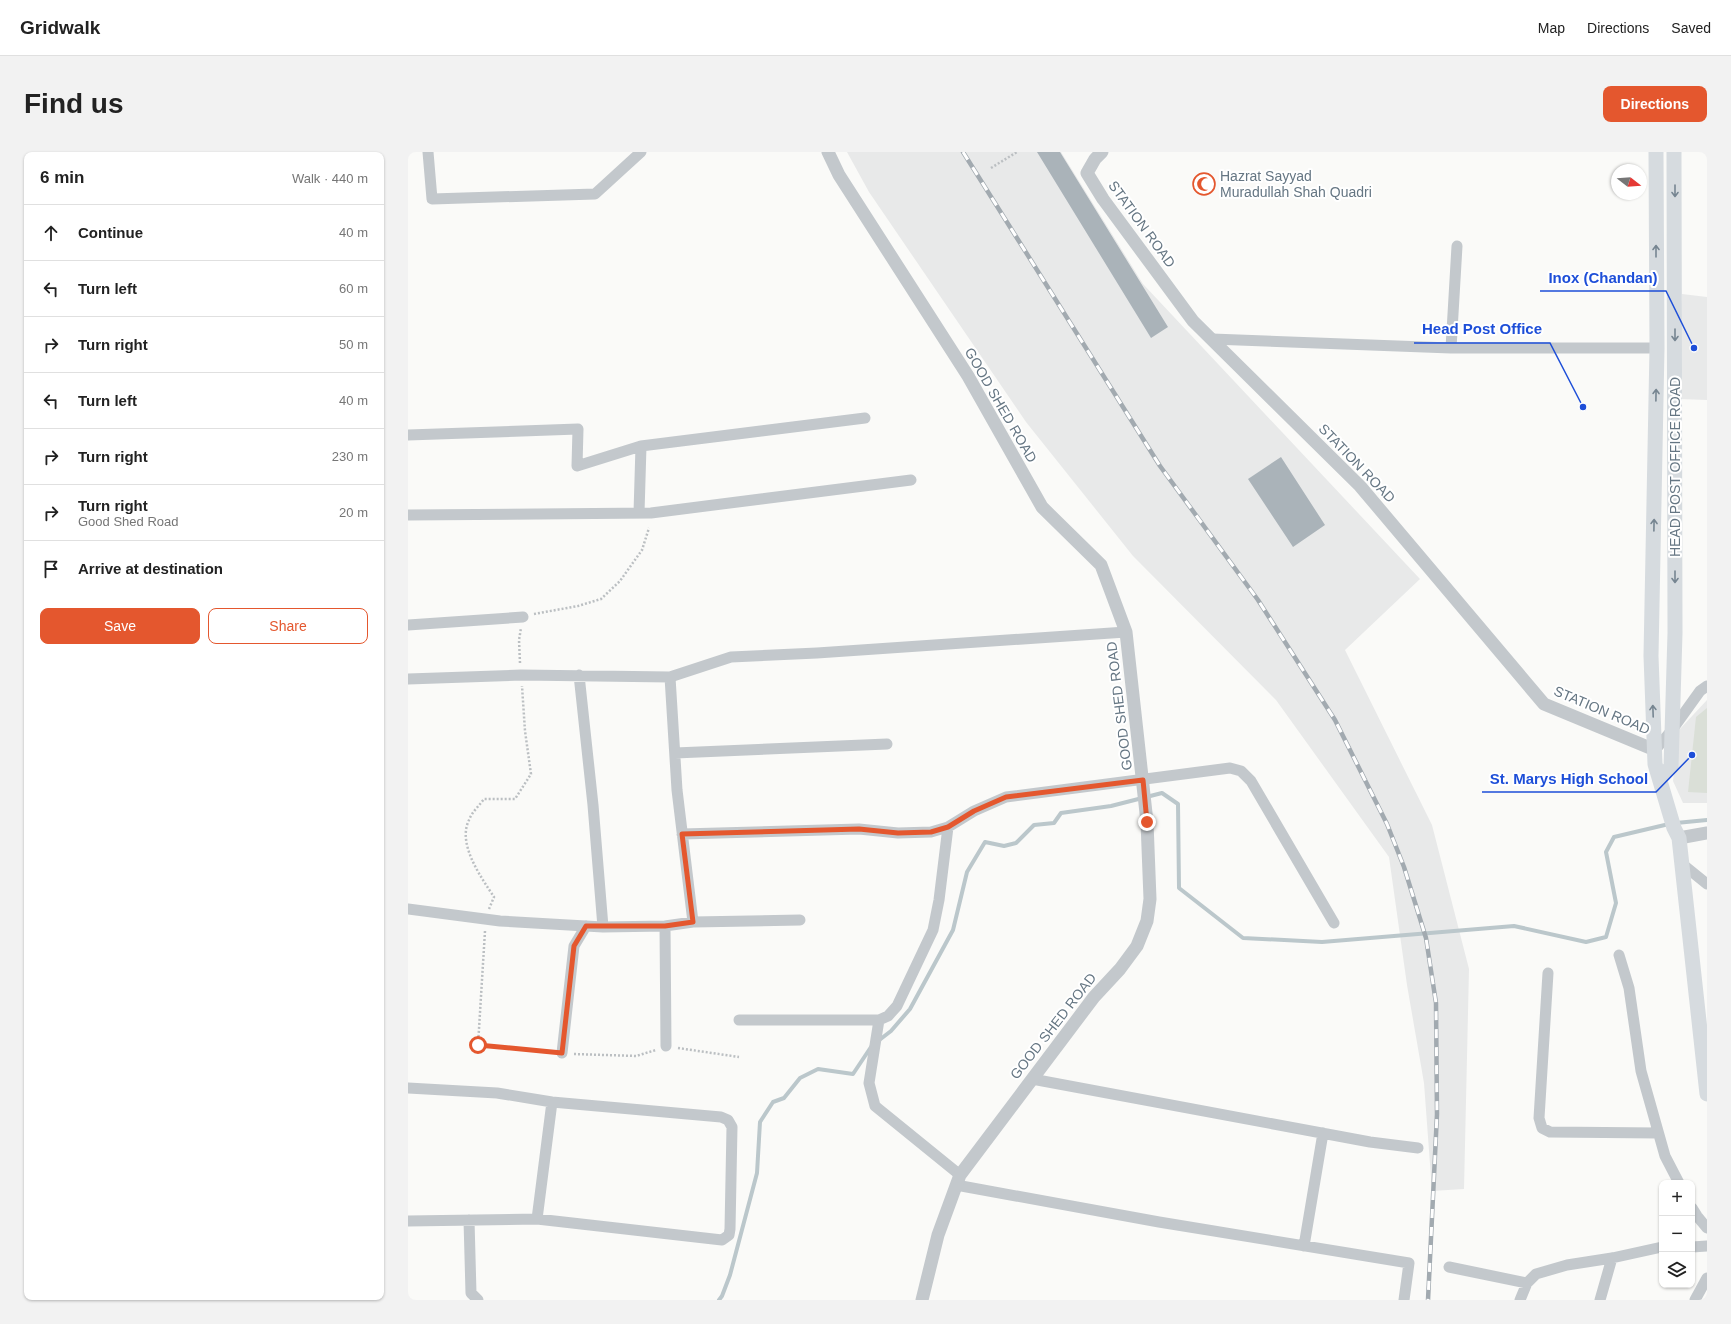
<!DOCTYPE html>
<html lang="en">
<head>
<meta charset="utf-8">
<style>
  :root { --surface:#fff; --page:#f2f2f2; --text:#222; --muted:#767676; --line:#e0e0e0; --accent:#e4572e }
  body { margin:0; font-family:Arial,sans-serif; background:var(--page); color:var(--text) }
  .controls { position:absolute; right:12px; bottom:12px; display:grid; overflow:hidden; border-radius:8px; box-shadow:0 1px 3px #0004 }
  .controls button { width:36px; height:36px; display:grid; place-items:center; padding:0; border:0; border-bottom:1px solid var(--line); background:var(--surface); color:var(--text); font:20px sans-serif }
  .compass { position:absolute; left:1203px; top:12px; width:36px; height:36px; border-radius:50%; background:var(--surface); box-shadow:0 1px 3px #0004; rotate:107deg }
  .stop { position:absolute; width:12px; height:12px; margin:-9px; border:3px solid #e4572e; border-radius:50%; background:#fff }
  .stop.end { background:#e4572e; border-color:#fff; box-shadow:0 1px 4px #0008 }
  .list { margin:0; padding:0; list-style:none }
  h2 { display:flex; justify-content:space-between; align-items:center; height:52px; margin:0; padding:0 16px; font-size:17px }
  h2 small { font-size:13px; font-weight:400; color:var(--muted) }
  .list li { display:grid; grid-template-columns:26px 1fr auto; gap:12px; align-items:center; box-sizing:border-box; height:56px; padding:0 16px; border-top:1px solid var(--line) }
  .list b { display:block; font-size:15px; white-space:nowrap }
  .list p { margin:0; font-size:13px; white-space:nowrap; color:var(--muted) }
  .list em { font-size:13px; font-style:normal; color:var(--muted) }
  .actions { display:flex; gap:8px; padding:12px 16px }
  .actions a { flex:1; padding:9px 0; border:1px solid var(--accent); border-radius:8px; text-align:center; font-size:14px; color:var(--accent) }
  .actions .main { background:var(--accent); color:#fff }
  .icon { flex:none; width:22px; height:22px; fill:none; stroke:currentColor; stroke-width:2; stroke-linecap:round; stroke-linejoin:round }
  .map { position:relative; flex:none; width:1299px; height:1148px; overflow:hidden; border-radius:8px }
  header { display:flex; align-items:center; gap:24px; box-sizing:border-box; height:56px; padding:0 20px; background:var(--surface); border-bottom:1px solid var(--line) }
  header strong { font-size:19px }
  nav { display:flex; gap:22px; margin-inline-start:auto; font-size:14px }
  .intro { display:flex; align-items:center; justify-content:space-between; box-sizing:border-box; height:96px; padding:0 24px }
  h1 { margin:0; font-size:28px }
  .button { padding:10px 18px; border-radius:8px; background:var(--accent); color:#fff; font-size:14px; font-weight:700 }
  main { display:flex; gap:24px; padding:0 24px }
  aside { flex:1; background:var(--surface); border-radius:8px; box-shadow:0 1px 3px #0004 }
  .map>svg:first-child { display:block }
</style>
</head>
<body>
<header>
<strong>Gridwalk</strong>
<nav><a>Map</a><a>Directions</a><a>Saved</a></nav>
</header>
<div class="intro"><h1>Find us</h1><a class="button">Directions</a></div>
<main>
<aside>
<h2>6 min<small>Walk · 440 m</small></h2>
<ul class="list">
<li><svg class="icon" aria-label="ahead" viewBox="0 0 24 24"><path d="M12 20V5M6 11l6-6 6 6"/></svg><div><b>Continue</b></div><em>40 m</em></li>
<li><svg class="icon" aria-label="left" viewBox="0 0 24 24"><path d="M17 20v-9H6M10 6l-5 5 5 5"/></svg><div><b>Turn left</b></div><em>60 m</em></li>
<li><svg class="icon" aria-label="right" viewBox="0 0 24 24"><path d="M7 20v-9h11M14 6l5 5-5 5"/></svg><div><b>Turn right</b></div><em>50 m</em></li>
<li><svg class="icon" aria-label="left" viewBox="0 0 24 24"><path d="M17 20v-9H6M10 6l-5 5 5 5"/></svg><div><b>Turn left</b></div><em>40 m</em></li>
<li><svg class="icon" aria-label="right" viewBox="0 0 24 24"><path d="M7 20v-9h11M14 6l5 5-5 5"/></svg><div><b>Turn right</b></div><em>230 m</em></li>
<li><svg class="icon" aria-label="right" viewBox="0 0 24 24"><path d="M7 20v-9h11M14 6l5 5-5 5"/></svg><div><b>Turn right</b><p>Good Shed Road</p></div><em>20 m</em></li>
<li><svg class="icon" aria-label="arrive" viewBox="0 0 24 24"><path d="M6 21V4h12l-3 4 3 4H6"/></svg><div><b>Arrive at destination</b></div></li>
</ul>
<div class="actions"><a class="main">Save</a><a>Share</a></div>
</aside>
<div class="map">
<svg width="1299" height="1148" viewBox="0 0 1299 1148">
  <rect width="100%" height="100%" fill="#fafaf8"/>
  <!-- built -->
  <path fill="#e8e9e9" d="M439,0H653L735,132L1012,427L937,498L1024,673L1061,817L1056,1037L1024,1039L1016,931L999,833L981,705L868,548L725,404L618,270L461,40Z
    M1274,142L1299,145V248L1271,247Z
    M1299,548V651H1275L1265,629L1271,578Z"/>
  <!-- green -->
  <path fill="#dadfd7" d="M1299,556V641L1280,640L1288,565Z"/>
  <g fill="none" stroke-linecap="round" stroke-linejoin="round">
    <!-- stream -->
    <path stroke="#bbc7cb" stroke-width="4" d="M1268,671L1299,668
      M470,889L483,879L502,857L545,778L559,720L577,690L596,694L608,691L626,673L646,671L653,661L703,654L754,641L770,652L771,736L835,786L914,790L1106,774L1178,790L1198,785L1208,751L1198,700L1206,685L1261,672
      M311,1148L314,1144L322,1123L349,1021L352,970L365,950L376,946L392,926L410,917L445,922L463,895"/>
  </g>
  <!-- building -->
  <path fill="#aab3b9" d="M629,0H652L760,175L743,186Z
    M873,305L917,373L885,395L840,327Z"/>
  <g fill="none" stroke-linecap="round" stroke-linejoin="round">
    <!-- path -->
    <path stroke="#bbbfc2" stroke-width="2.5" stroke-dasharray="2 2" stroke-linecap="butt" d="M583,16L609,0
      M126,462L170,454L193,447L212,429L234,398L241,376
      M112,511L111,488L113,476
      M81,757L86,745C73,725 49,692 61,668C64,660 71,654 76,647H107L123,622L117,579L114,534
      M77,779L70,893L143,900
      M270,896L331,905
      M166,902L228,904L248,898"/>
    <!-- minor -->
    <path stroke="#c3c8cc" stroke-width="11" d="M20,0L24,47L187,42L233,0
      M1049,94L1043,196H1249
      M804,187L1043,196
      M0,283L170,277L169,314L233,294
      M231,361L233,294L457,266
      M0,363L243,361L503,328
      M0,473L115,465
      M171,523L185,653L195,775
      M262,525L269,638L285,770
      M0,527L113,523L262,525L323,505L409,501L718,480
      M1247,598L1264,578L1292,539L1299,534
      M267,601L479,592
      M274,682L451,677L490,681L523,680L540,675L566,659L598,645L822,616L833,619L843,629L926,771
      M1273,711L1299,732
      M0,757L92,769L195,775L257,774L285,770L392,768
      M257,774L258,894
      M1211,803L1221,836L1233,919L1257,1004L1271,1031
      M1140,821L1131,966L1134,976L1142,980L1250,981
      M331,868H471L480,864L489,854L525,778L531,748L540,675
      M471,868L461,931L467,954L552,1023
      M154,901L166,794L178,774
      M624,927L962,990L1010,996
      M0,936L89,941L144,950L313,965L320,968L324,975L322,1077L321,1083L314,1088L129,1067L0,1069
      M548,1033L751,1070L1001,1111L996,1148
      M1284,1056L1289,1064L1299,1076
      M129,1067L144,950
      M61,1068L63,1141L70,1148
      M896,1094L915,981
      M1284,1095L1299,1094
      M1041,1115L1119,1131
      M1112,1148L1119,1131L1128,1122L1159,1113L1204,1106L1254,1095
      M1192,1148L1204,1106
      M1287,1148L1299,1126"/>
    <!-- tertiary -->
    <path stroke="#c3c8cc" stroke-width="13" d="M420,0L431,23L560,224L634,355L693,413L718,480L739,670L742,747L739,769L729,794L712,817L686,845L552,1023L530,1083L514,1148
      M694,0L687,7L679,21L695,47L785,169L952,334L1136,552L1247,598
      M1271,686L1299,681"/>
    <!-- secondary -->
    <path stroke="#d6dbdf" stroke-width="15" d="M1248,0L1249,196L1243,504L1247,612L1266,676L1271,686L1299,942
      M1252,626L1263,615L1267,481L1266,0"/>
    <!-- rail casing -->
    <g stroke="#a2aab0" stroke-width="4.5">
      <path id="rail" d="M555,0L752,314L850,448L927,568L979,672L996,715L1018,786L1028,851L1029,962L1020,1148"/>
    </g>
    <!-- rail -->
    <use href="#rail" stroke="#fff" stroke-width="3" stroke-dasharray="9" stroke-linecap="butt"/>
  </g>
  <!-- one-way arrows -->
  <defs><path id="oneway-shaft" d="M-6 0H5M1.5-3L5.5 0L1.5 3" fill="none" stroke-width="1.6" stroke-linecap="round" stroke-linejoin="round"/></defs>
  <g stroke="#768591">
    <use href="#oneway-shaft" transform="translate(1267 39) rotate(90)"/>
    <use href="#oneway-shaft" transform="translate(1248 99) rotate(-90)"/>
    <use href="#oneway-shaft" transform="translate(1267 183) rotate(90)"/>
    <use href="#oneway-shaft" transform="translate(1248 243) rotate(-89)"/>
    <use href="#oneway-shaft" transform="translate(1246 373) rotate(-89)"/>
    <use href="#oneway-shaft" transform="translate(1267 425) rotate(90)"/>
    <use href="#oneway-shaft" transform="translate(1245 559) rotate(-92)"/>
  </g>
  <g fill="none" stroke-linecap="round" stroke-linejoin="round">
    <!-- route -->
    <path stroke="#e4572e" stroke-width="5" d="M70,893L154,901L166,794L178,774H257L285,770L274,682L451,677L490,681L523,680L540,675L566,659L598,645L735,628L739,670"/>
  </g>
  <!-- icons -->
  <defs>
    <g id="mosque-ring" transform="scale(1.15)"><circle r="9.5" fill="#fff" stroke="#e4572e" stroke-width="1.5"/><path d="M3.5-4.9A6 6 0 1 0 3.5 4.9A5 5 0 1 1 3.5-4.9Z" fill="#e4572e"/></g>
  </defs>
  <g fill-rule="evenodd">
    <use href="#mosque-ring" x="796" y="32"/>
  </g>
  <g text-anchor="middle" stroke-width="4" stroke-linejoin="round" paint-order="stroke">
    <!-- poi labels -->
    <g font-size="14" fill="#657683" stroke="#fff" text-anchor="start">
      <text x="812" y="29">Hazrat Sayyad<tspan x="812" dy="16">Muradullah Shah Quadri</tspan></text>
    </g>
    <!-- street labels -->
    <g font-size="14" fill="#657683" stroke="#fff">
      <text transform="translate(734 72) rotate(54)" y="5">STATION ROAD</text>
      <text transform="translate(593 253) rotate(60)" y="5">GOOD SHED ROAD</text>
      <text transform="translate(949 311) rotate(46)" y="5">STATION ROAD</text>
      <text transform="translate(1267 315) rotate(-90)" y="5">HEAD POST OFFICE ROAD</text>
      <text transform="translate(711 554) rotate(-97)" y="5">GOOD SHED ROAD</text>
      <text transform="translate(1194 558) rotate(23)" y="5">STATION ROAD</text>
      <text transform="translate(645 874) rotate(-52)" y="5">GOOD SHED ROAD</text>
    </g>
  </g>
  <!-- callouts -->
  <path fill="none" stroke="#1d4ed8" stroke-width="1.5" d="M1286 196L1258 139H1132M1175 255L1142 191H1006M1284 603L1248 640H1074"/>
  <g fill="#1d4ed8" stroke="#fff" stroke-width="1.5">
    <circle cx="1286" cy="196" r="4"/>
    <circle cx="1175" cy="255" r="4"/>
    <circle cx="1284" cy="603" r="4"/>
  </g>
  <g font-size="15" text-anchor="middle" font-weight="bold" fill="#1d4ed8" stroke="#fff" stroke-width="4" stroke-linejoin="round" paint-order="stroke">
    <text x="1195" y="131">Inox (Chandan)</text>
    <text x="1074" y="182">Head Post Office</text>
    <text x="1161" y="632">St. Marys High School</text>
  </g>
</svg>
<div class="controls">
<button>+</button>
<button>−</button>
<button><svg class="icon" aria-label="layers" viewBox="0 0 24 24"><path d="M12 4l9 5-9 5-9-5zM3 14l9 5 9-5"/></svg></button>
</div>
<svg class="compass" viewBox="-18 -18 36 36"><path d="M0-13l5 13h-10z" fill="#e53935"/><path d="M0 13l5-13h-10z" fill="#767676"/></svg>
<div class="stop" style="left:70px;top:893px"></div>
<div class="stop end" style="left:739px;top:670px"></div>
</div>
</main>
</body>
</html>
